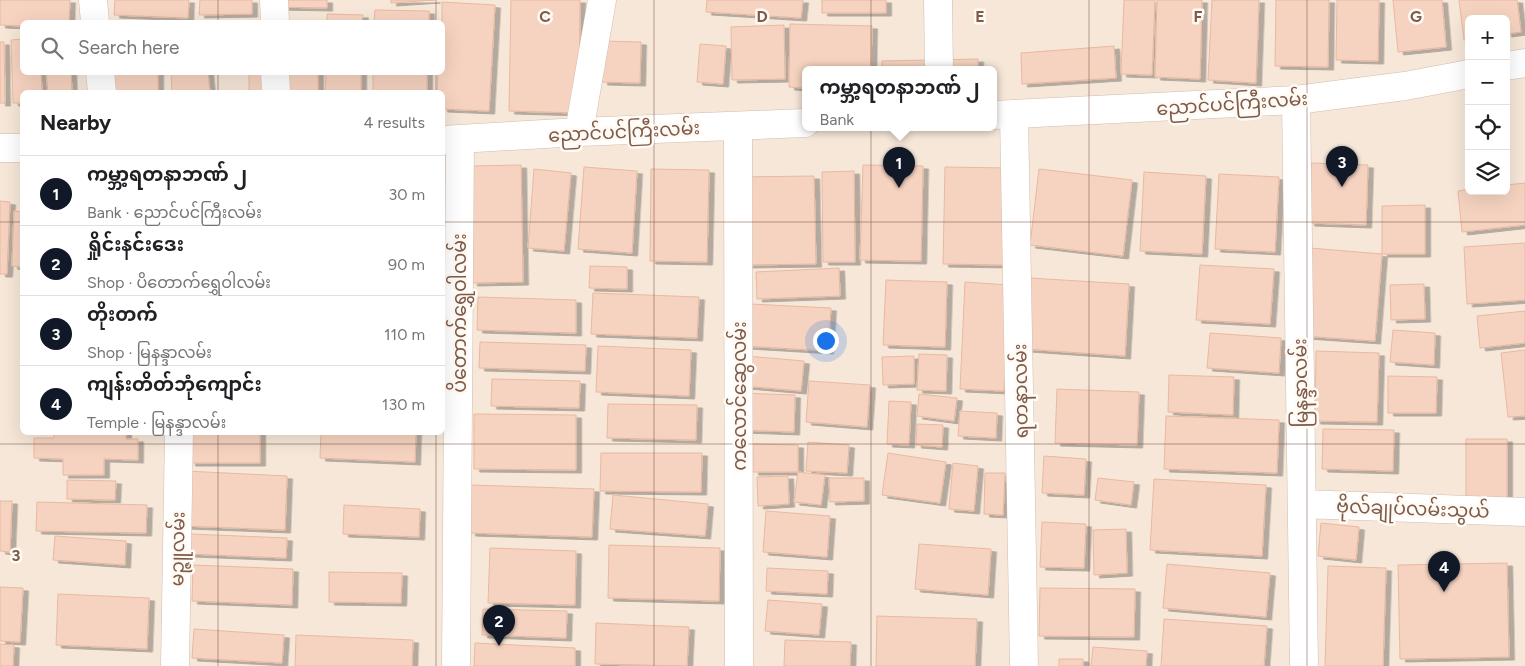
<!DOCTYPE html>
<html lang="en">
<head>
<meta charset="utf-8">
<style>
  :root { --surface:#fff; --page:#f6f6f6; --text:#202124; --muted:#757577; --line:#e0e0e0; --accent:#111827 }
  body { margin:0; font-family:Figtree,"Noto Sans Myanmar",sans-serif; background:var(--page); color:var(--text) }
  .controls { position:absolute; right:15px; top:15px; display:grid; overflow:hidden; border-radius:8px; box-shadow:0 5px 20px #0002 }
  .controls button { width:45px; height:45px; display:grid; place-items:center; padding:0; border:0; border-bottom:1px solid var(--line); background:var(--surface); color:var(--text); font:25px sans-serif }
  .you { position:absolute; left:825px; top:340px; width:18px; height:18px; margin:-12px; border:4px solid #fff; border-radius:50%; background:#1a73e8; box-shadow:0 0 0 8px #1a73e833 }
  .badge { display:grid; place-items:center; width:32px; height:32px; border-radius:50%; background:var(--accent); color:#fff; font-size:16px; font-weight:700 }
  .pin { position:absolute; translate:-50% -41px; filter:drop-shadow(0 1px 2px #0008) }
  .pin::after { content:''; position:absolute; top:26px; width:18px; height:15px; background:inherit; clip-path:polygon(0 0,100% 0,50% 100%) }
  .popup { position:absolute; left:802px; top:66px; width:195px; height:65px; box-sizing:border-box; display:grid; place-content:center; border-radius:8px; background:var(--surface); filter:drop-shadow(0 1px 4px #0005); font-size:16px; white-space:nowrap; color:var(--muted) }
  .popup b { font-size:19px; color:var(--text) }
  .popup::after { content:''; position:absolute; left:50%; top:100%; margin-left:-10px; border:10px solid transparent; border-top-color:var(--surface) }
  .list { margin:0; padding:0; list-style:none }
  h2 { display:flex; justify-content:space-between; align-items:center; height:65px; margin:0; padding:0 20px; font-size:21px }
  h2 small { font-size:16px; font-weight:400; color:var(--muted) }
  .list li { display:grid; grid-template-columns:32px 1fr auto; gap:15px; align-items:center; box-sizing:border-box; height:70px; padding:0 20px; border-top:1px solid var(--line) }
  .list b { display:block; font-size:19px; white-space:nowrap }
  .list p { margin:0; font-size:16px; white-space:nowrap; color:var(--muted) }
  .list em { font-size:16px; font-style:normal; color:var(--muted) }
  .icon { flex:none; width:28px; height:28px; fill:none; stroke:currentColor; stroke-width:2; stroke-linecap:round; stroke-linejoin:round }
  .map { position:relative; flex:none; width:1525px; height:666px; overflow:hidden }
  .search { position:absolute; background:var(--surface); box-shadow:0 5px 20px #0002; left:20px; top:20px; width:425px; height:55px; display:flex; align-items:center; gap:12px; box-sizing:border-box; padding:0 18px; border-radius:8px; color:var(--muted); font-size:19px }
  .panel { position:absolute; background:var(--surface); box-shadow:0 5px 20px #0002; left:20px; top:90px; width:425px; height:345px; border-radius:8px }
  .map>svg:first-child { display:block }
</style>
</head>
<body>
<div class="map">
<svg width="1525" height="666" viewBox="0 0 1525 666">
  <defs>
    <filter id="shadow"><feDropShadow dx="5.5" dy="3" stdDeviation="0" flood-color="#0004"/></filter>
  </defs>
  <rect width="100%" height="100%" fill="#fef6eb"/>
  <!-- residential -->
  <path fill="#f6e7d8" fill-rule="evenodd" d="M0,0H1525V666H0ZM1469,19H1506V191H1469ZM22,22H442V72H22ZM805,69H993V127H805ZM22,92H442V432H22Z"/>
  <!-- building -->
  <path fill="#f6d3c0" stroke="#eab89f" filter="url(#shadow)" d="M0,0H70L69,22H22V26L0,25Z
    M115,0H189L188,18L114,15Z
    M200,0H252V14L199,15Z
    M272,0H327V8L271,7Z
    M391,0H435L391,3Z
    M511,0H580L579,113L509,111Z
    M707,0H803L801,18L706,12Z
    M822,0H886V13H822Z
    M1124,0H1155L1152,75L1121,74Z
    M1157,0H1202L1200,79L1155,77Z
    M1212,0H1259L1256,83L1208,80Z
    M1276,0H1329L1328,67L1275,66Z
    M1337,0H1379L1378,61L1336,60Z
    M1393,0H1442L1446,47L1398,52Z
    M1459,0H1517L1521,32L1506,34V19H1469V39L1464,40Z
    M442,2L495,5L489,111L442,109V92H437L438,72H442Z
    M375,10L429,11V22H374Z
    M327,14L363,15L362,22H327Z
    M249,21H318V22H249Z
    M790,24L872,26L871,69H805V88L789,87Z
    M784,25L785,79L732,80L731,27Z
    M22,39V72H41L42,92H22V103H13L11,40Z
    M603,41L641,42L640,83L602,82Z
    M0,42H4L5,103H0Z
    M700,44L726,46L723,84L697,82Z
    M1114,46L1116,78L1022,84L1021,53Z
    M978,59V69H882V61Z
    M46,72H71L72,92H48Z
    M111,72H158V92H111Z
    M171,72H208L210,92H172Z
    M249,72H318V92H249Z
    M326,72H361V92H325Z
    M373,72H427V92H373Z
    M1311,163L1368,165L1366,225L1309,223Z
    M521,165L523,282L472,283L470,166Z
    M863,165L923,166L921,261L860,260Z
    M584,167L637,171L632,253L578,249Z
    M945,167L1008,168L1005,265L943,264Z
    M534,169L571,173L564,251L528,248Z
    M651,169L709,170L707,262L650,261Z
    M1039,169L1132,180L1123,256L1030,245Z
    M854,171L855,262H823L822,172Z
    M1144,172L1206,176L1202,254L1140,251Z
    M1219,174L1279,177L1275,252L1215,249Z
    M814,176L816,264L742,265L741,177Z
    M1525,183V225L1462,232L1458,191L1469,189V191H1506V185Z
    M0,201L10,202L7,274H0Z
    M1425,205V254H1382V206Z
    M14,211L22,212V267L12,266Z
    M1525,243V300L1467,304L1464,247Z
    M1310,248L1382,254L1375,341L1303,336Z
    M1200,265L1274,269L1270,324L1196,320Z
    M590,266L627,267V289L589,288Z
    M839,268L840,296L757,299L756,272Z
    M1029,278L1129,284L1125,356L1025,349Z
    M886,280L947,282L945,347L883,345Z
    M965,282L1009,285L1004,391L960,389Z
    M1424,284L1425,319L1391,320L1390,285Z
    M593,293L699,297L697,338L591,334Z
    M478,297L576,300V333L477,330Z
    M730,303L831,308L828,351L727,345Z
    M1525,311V343L1480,348L1477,316Z
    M1393,330L1435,333L1434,365L1390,362Z
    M1210,333L1281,338L1279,373L1207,368Z
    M480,342L586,345L585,371L479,368Z
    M598,346L691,350L689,396L596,392Z
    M1525,350V416L1508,417L1501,353Z
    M1316,351L1379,353L1377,422L1315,421Z
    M919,354L947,355L946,391L917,390Z
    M746,356L804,361L801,391L744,386Z
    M914,356V384L883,385L882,357Z
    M1169,375L1234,377L1233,415L1168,412Z
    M1388,376L1437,377L1436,413H1388Z
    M492,379L580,381L579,408L491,406Z
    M809,381L870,385L867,427L806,422Z
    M1057,389L1139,392L1137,445L1055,443Z
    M740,393L795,395L794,432L739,430Z
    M919,394L957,398L954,421L917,416Z
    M889,401L911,402L909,445L887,444Z
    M608,404L697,405L696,440L607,438Z
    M960,411L997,413L996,438L958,436Z
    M474,414L576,415V470L474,469Z
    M1166,416L1279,420L1277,473L1164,469Z
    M917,424L943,425L942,447L916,445Z
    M1323,429L1394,430L1393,471L1322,469Z
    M54,432H126V439H138V460L104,459V475H63V459L34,458V438H54Z
    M190,432H260V463H190Z
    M321,432H416L415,462L320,458Z
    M1466,439H1507V516H1466Z
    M808,442L849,445L847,473L806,471Z
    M753,444L798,445V472H753Z
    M601,453H702L701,492L600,491Z
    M888,453L946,462L940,503L882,495Z
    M1044,456L1086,459L1084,495L1042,493Z
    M953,463L978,466L974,511L949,509Z
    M185,471L287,476L285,530L183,526Z
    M798,472L825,475L821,505L794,502Z
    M985,473H1005L1003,515L984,514Z
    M788,476L789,504L758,506L757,477Z
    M829,478H864V501L830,502Z
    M1098,478L1134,482L1131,505L1095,500Z
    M1154,479L1266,485L1262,556L1150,550Z
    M67,480L116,481L115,500L67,499Z
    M471,485L594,489L592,537L470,533Z
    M613,495L708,504L705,536L610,529Z
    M0,501H12L10,552L0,551Z
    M37,502L147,505L146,533L36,531Z
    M344,505L420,509L419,537L343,534Z
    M766,511L830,516L827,557L763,552Z
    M1042,522L1086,524L1084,568L1040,567Z
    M1321,523L1359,527L1356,560L1318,556Z
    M1126,529L1127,573L1094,575L1093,530Z
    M190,534L287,538L286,558L189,554Z
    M55,536L126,541L125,565L53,560Z
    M919,544L991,549L988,595L915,589Z
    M609,545L720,548L719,601L608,598Z
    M490,548L576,551L575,605L488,603Z
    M1507,563L1509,657L1400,659L1398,565Z
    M1167,564L1270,573L1266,617L1163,608Z
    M193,565L293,569L292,605L192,601Z
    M1328,566L1386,568L1383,666H1325Z
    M767,568L828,571L827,594L766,591Z
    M329,572L402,573L401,603L329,602Z
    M0,587L23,588L20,642L0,641Z
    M1040,588L1135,589L1134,637L1039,636Z
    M58,594L149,598L147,649L56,645Z
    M768,600L822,604L819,635L765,631Z
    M483,609L567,611L566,638L482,635Z
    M877,616L977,619L975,666H876Z
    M1164,619L1267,626L1264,666H1161Z
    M596,623L689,627L687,666L595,664Z
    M194,629L284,635L282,663L192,658Z
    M296,635L413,640L412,666H295Z
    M785,640L851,642L850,666H784Z
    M475,643L575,648V666H474Z
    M0,644L14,645L13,666H0Z
    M1093,647L1147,651L1146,666H1091Z
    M1059,659H1083V666H1059Z"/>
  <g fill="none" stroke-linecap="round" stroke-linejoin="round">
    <!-- minor casing -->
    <g stroke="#d3bcae" stroke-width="29">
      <path id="minor" d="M93,0L95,22
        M274,0L275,22
        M938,0L939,69
        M1506,66L1525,63
        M100,72L102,92
        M275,72L276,92
        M1296,100L1304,666
        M993,115L1296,100L1405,86L1469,74
        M1014,115L1024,666
        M738,126L739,666
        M579,132L602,0
        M442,140L579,132L805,123
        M0,148H22
        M1302,504L1525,512
        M175,666L179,432
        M456,666L460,140"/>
    </g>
    <!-- minor -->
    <use href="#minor" stroke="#fff" stroke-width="28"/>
  </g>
  <!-- grid -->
  <path fill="none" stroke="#7d5a4a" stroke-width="1" stroke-opacity="0.55" d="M218,0V22M436,0V22M654,0V666M871,0V666M1089,0V666M1307,0V666M218,72V92M436,72V92M0,222H22M442,222H1525M218,432V666M436,432V666M0,444H1525"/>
  <g text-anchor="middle" stroke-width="5" stroke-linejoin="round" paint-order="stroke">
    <!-- street labels -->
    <g font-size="19" fill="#7d5a4a" stroke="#fffaf3">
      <text transform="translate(1232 103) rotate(-4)" y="7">ညောင်ပင်ကြီးလမ်း</text>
      <text transform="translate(624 131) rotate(-3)" y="7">ညောင်ပင်ကြီးလမ်း</text>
      <text transform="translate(459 313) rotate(-90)" y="7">ပိတောက်ရွှေဝါလမ်း</text>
      <text transform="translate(1300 383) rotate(-91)" y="7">မြနန္ဒာလမ်း</text>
      <text transform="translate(1020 391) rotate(-91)" y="7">ရတနာလမ်း</text>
      <text transform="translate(739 396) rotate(-90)" y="7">ကလောင်ဆွေလမ်း</text>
      <text transform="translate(1413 508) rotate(2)" y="7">ဗိုလ်ချုပ်လမ်းသွယ်</text>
      <text transform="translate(177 549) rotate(-89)" y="7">မဉ္ဇူလမ်း</text>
    </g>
  </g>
  <g font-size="16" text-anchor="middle" font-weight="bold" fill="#7d5a4a" stroke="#fffaf3" stroke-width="5" stroke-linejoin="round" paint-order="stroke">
    <text x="545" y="22">C</text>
    <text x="762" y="22">D</text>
    <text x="980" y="22">E</text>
    <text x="1198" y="22">F</text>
    <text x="1416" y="22">G</text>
    <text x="16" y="561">3</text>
  </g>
</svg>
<div class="controls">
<button>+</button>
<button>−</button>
<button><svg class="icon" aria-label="locate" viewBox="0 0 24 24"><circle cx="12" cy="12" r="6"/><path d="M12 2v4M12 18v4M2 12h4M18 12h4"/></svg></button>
<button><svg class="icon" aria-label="layers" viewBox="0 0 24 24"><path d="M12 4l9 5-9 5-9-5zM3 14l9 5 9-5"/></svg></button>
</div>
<div class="you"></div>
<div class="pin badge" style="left:899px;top:188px">1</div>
<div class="popup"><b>ကမ္ဘာ့ရတနာဘဏ် ၂</b>Bank</div>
<div class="pin badge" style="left:499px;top:646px">2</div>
<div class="pin badge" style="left:1342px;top:187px">3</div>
<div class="pin badge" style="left:1444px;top:592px">4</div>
<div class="search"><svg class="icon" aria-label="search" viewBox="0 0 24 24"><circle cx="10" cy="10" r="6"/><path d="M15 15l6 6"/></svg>Search here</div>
<section class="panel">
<h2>Nearby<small>4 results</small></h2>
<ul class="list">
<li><span class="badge">1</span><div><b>ကမ္ဘာ့ရတနာဘဏ် ၂</b><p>Bank · ညောင်ပင်ကြီးလမ်း</p></div><em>30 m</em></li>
<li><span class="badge">2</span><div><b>ရှိုင်းနင်းဒေး</b><p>Shop · ပိတောက်ရွှေဝါလမ်း</p></div><em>90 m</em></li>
<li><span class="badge">3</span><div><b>တိုးတက်</b><p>Shop · မြနန္ဒာလမ်း</p></div><em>110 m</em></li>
<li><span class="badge">4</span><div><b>ကျန်းတိတ်ဘုံကျောင်း</b><p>Temple · မြနန္ဒာလမ်း</p></div><em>130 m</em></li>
</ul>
</section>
</div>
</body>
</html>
